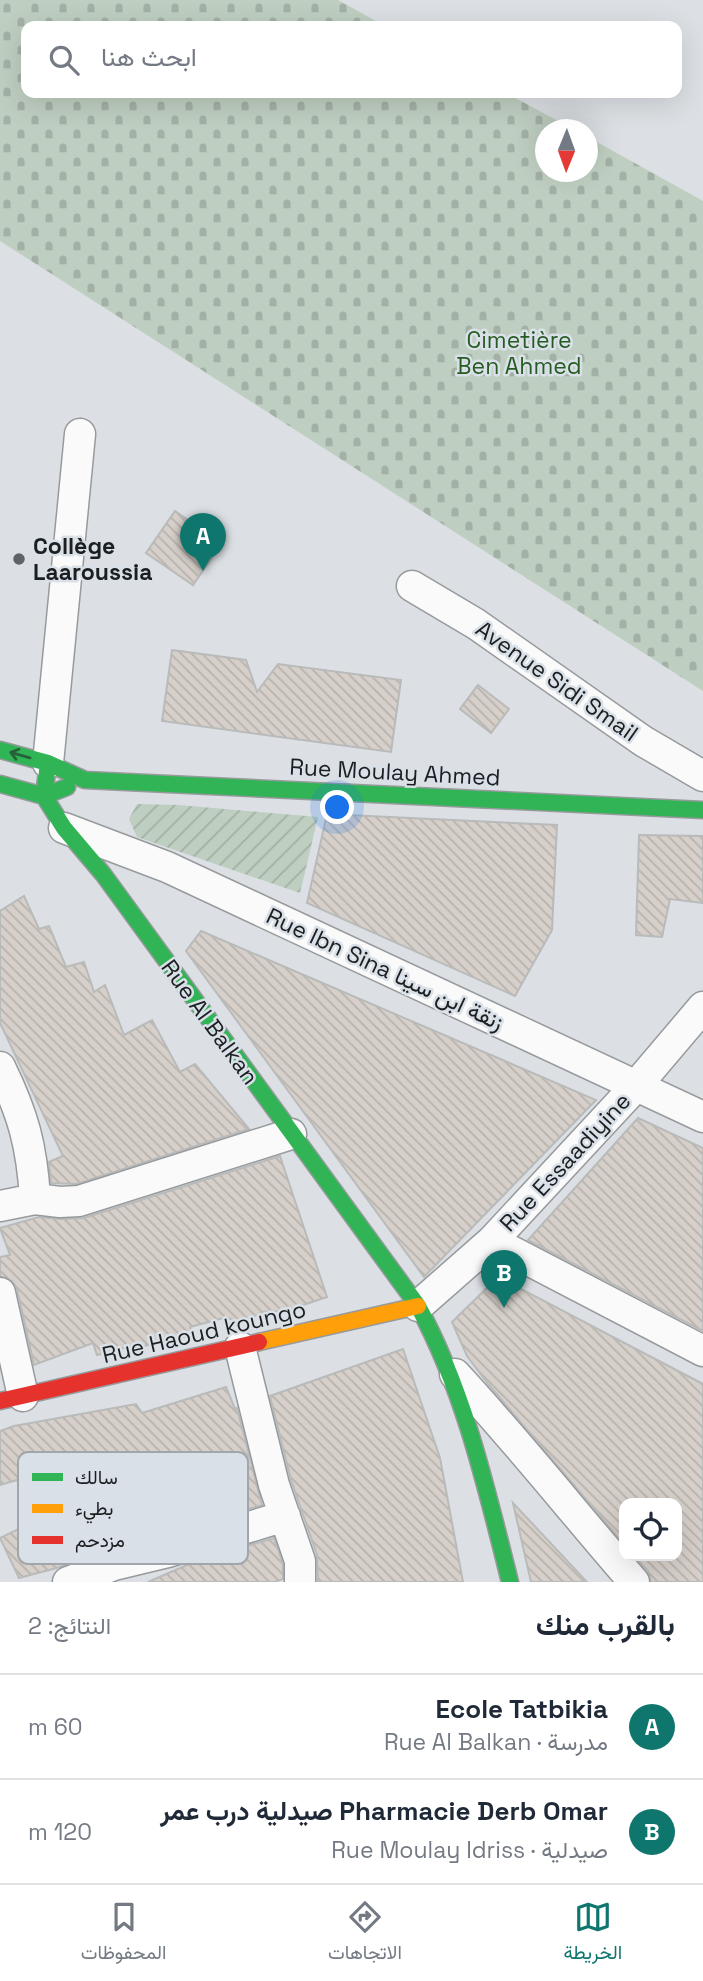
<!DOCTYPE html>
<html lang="ar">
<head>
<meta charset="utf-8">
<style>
  :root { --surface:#fff; --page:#f6f6f7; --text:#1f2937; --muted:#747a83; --line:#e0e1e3; --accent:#0f766e }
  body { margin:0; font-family:"Space Grotesk",Vazirmatn,sans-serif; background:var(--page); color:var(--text); direction:rtl }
  .controls { position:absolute; right:21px; bottom:21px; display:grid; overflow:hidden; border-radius:14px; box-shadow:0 7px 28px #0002 }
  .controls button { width:63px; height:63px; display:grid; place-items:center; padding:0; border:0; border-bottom:2px solid var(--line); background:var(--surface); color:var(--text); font:35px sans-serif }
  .compass { position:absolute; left:535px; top:119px; width:63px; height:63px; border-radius:50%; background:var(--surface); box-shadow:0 7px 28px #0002; rotate:181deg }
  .you { position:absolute; left:338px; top:808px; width:24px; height:24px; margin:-18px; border:5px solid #fff; border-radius:50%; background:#1a73e8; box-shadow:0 0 0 10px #1a73e833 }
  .badge { display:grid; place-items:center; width:46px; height:46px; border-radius:50%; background:var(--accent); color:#fff; font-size:23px; font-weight:700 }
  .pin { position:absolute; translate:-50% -58px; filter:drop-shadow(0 2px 4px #0008) }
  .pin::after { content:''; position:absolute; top:37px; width:24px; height:21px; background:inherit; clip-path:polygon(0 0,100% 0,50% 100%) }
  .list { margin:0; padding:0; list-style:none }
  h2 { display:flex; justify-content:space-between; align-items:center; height:91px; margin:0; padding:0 28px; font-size:30px }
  h2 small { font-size:23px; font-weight:400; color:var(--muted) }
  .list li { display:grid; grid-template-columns:46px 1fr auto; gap:21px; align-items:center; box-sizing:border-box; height:105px; padding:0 28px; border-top:2px solid var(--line) }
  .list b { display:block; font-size:26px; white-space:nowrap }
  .list p { margin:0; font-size:23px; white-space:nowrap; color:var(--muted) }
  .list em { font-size:23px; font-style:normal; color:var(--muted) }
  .icon { flex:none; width:38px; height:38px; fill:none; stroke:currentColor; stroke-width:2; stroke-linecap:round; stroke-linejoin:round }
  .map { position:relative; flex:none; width:703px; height:1582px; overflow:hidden; direction:ltr }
  .search { position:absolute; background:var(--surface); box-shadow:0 7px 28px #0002; left:21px; right:21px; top:21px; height:77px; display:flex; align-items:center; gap:18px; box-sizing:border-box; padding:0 24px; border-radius:14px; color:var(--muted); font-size:26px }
  .sheet { height:301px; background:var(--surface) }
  nav { display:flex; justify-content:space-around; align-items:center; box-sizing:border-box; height:98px; border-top:2px solid var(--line); background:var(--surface); font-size:19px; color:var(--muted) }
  nav a { display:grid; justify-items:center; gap:4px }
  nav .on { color:var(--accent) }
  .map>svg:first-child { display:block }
</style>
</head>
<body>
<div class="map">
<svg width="703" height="1582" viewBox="0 0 703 1582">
  <defs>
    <pattern id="cemetery-stones" width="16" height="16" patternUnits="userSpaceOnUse" patternTransform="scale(1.75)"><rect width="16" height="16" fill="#becec0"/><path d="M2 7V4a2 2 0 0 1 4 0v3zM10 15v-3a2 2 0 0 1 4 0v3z" fill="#a3b0a5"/></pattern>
    <pattern id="garden-furrows" width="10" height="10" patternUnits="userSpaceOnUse" patternTransform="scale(1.75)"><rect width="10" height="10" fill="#becec0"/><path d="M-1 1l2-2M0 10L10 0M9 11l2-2" fill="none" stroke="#a3b0a5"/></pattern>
    <pattern id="building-back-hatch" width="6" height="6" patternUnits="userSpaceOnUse" patternTransform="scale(1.75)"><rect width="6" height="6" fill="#d7d0ca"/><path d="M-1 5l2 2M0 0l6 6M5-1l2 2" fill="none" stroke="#b8b2ad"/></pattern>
  </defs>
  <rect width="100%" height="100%" fill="#dce0e4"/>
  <!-- cemetery -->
  <path fill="url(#cemetery-stones)" d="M0,0H338L385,26H26V93H506L573,129L546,130V172H588V137L703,201V691L0,241Z"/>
  <!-- garden -->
  <path fill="url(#garden-furrows)" d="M137,804L179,805L318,817L300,893L137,837L129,819Z"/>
  <!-- building -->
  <path fill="url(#building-back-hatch)" stroke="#b9baba" stroke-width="2" d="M175,511L222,543L193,585L146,553Z
    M172,650L246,660L257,692L278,664L401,680L391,752L162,721Z
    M478,685L509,709L491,733L460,709Z
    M327,814L557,825L552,930L515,996L307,903Z
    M639,835L703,836V903L670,899L662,937L636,935Z
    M24,896L39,929L49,926L66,967L84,962L94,992L105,985L124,1035L152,1020L180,1072L195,1064L249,1129L76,1184L51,1183L49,1162L63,1156L0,1023V911Z
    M201,931L596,1100L424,1277L186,951Z
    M638,1118L703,1148V1331L528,1240Z
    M280,1156L327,1297L285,1311L264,1312L238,1323L227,1317L190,1327L192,1335L135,1348V1345L97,1355L93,1343L34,1365L17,1289L12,1281L0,1276V1257L10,1255L0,1228L39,1217L61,1219L84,1218Z
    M498,1277L703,1384V1582H651L648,1571L634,1556H677V1503H624V1544L489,1385L467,1356L452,1322Z
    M403,1349L440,1458L463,1582H318L317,1555L291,1480L270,1396Z
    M226,1387L235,1409L237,1408L262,1505L163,1535L110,1548L60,1567L19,1578L0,1538L33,1522L17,1480L0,1485V1431L14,1426L136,1404L142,1413Z
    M513,1503L587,1582H531Z
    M274,1538L283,1564V1579L274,1582H148L194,1562Z"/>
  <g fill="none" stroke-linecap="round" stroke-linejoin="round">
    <!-- street casing -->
    <g stroke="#979a9c" stroke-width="33">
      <path id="street" d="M412,586L476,624L643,741L703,776
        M48,763L80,434
        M64,828L167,867L703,1117
        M0,1067C23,1114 32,1146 35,1199
        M0,1206L35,1199L60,1202L79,1201L291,1134
        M492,1241L703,1351
        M0,1293L23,1396
        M418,1306L492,1241L636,1086L703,1007
        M240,1347L274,1485L300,1561V1582
        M455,1374C517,1441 574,1513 634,1582
        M68,1582L114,1565L168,1552L285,1516"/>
    </g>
    <!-- fast casing -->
    <g stroke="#979a9c" stroke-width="19">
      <path id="fast" d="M0,750L48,763L85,780L703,810
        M48,763L44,796L64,828L103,874L418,1306C465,1393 486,1487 510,1582
        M0,784L44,796L67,787"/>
    </g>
    <!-- slow casing -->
    <g stroke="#979a9c" stroke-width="19">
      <path id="slow" d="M259,1342L418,1306"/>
    </g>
    <!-- jam casing -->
    <g stroke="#979a9c" stroke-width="19">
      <path id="jam" d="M0,1401L259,1342"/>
    </g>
    <!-- street -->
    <use href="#street" stroke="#fafafb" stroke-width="30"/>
    <!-- fast -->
    <use href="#fast" stroke="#30b455" stroke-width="16"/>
    <!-- slow -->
    <use href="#slow" stroke="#ff9f0a" stroke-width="16"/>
    <!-- jam -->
    <use href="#jam" stroke="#e5322d" stroke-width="16"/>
  </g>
  <!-- one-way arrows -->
  <defs><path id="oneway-shaft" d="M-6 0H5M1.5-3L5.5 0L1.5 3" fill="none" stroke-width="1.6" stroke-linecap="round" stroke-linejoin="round" transform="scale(1.75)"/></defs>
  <use stroke="#256238" href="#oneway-shaft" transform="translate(20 755) rotate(-164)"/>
  <!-- markers -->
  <circle fill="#5f6365" stroke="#d9e0e7" stroke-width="2.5" cx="19" cy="559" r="7"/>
  <g text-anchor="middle" stroke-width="5" stroke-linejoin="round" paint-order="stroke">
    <!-- park labels -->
    <g font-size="23" fill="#255c22" stroke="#d9e0e7">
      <text x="519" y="348">Cimetière<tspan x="519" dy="26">Ben Ahmed</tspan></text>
    </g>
    <!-- poi labels -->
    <g font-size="23" font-weight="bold" fill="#1c1f21" stroke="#d9e0e7" text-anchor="start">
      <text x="33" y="554">Collège<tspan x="33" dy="26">Laaroussia</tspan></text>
    </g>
    <!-- street labels -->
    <g font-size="23" fill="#1c1f21" stroke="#d9e0e7">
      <text transform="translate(557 681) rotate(35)" y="8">Avenue Sidi Smail</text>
      <text transform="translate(395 772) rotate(3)" y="8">Rue Moulay Ahmed</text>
      <text transform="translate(385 969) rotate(25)" y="8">Rue Ibn Sina زنقة ابن سينا</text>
      <text transform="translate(210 1022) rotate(54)" y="8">Rue Al Balkan</text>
      <text transform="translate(565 1162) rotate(-47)" y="8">Rue Essaadiyine</text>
      <text transform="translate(204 1332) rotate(-13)" y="8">Rue Haoud koungo</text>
    </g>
  </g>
  <!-- legend -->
  <rect x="18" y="1452" width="230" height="112" rx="10" fill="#d9e0e7" stroke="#a0a6ac" stroke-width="2"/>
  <rect x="32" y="1473" width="31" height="8" fill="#30b455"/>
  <rect x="32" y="1504" width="31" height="9" fill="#ff9f0a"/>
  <rect x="32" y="1536" width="31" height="8" fill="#e5322d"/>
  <g font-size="19" fill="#1c1f21">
    <text x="75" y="1484">سالك</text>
    <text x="75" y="1515">بطيء</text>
    <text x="75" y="1547">مزدحم</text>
  </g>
</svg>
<div class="controls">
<button><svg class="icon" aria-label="locate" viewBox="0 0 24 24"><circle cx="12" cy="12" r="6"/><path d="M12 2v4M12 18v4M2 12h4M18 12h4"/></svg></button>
</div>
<svg class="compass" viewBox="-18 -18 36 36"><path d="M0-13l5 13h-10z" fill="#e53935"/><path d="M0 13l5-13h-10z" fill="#747a83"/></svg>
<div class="you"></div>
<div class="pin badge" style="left:203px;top:571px">A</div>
<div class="pin badge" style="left:504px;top:1308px">B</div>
<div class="search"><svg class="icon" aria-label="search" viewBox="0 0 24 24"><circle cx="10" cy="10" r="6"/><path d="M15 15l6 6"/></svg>ابحث هنا</div>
</div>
<section class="sheet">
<h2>بالقرب منك<small>النتائج: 2</small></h2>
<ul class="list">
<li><span class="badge">A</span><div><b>Ecole Tatbikia</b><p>مدرسة · Rue Al Balkan</p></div><em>60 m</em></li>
<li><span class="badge">B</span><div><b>Pharmacie Derb Omar صيدلية درب عمر</b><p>صيدلية · Rue Moulay Idriss</p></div><em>120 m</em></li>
</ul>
</section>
<nav>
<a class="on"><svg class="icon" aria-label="map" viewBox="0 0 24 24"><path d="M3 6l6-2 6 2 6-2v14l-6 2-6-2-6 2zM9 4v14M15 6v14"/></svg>الخريطة</a>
<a><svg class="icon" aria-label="directions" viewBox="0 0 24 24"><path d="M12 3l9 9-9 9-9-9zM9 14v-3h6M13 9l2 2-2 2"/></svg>الاتجاهات</a>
<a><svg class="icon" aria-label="saved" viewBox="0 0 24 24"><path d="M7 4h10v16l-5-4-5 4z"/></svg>المحفوظات</a>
</nav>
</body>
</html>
